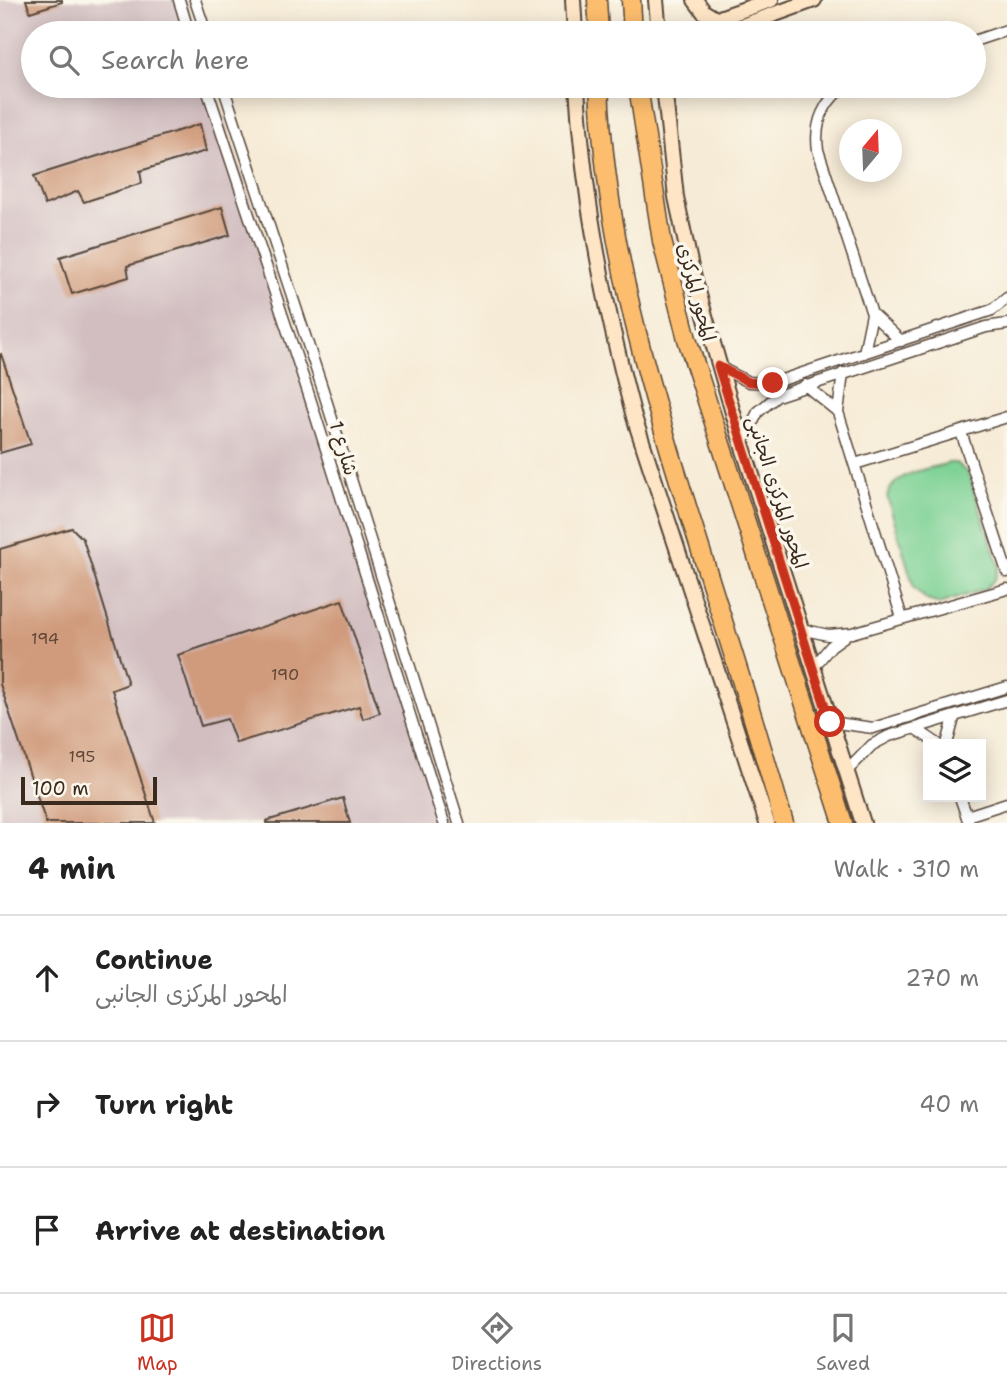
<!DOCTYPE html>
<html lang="en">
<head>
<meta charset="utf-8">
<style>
  :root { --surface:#fff; --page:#f2f2f2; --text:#222; --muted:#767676; --line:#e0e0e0; --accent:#c8321e }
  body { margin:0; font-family:"Shantell Sans","Playpen Sans Arabic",sans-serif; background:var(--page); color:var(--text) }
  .controls { position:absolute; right:21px; bottom:21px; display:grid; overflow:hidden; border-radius:0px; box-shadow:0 4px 18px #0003 }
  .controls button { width:63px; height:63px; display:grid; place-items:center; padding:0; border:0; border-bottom:2px solid var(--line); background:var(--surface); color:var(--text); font:35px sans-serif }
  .compass { position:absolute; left:839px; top:119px; width:63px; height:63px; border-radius:50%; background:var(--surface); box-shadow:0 4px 18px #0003; rotate:19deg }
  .scale { position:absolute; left:21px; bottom:18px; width:136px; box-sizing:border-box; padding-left:7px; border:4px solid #3b2a1e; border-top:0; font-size:19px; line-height:24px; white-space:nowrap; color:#3b2a1e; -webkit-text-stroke:5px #fbf7ec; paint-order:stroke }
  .stop { position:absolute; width:21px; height:21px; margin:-16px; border:5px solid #c8321e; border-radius:50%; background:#fff }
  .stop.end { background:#c8321e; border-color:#fff; box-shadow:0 2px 7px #0008 }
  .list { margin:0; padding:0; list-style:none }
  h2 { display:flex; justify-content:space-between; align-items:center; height:91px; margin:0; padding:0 28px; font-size:30px }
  h2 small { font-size:23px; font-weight:400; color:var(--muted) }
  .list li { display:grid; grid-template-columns:46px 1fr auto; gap:21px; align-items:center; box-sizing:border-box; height:126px; padding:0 28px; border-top:2px solid var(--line) }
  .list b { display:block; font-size:26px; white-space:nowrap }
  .list p { margin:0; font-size:23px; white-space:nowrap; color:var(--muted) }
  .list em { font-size:23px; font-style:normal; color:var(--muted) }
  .icon { flex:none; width:38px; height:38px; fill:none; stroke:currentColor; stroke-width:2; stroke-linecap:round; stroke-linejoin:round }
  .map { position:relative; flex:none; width:1007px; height:823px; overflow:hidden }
  .search { position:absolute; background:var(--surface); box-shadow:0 4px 18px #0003; left:21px; right:21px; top:21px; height:77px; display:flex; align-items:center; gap:18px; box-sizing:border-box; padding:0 24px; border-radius:38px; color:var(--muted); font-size:26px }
  .sheet { height:469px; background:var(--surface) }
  nav { display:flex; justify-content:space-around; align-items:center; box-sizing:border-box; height:98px; border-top:2px solid var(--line); background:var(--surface); font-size:19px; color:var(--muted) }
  nav a { display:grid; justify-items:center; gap:4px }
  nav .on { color:var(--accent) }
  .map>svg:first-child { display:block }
</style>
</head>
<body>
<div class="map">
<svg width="1007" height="823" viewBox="0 0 1007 823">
  <rect width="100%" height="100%" fill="#fbf7ec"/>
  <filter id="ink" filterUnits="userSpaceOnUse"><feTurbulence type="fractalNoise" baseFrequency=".0143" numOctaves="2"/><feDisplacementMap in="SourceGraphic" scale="14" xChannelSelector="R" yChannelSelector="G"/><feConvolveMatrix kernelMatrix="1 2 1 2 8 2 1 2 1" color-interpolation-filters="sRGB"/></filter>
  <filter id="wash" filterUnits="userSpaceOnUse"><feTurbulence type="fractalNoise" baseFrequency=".00686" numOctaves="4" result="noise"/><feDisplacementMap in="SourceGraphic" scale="28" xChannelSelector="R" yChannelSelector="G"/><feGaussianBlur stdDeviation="1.57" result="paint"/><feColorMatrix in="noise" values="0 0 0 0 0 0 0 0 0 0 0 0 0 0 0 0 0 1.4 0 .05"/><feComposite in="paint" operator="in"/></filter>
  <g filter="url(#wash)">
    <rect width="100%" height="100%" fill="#f6ebd6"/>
    <!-- industrial -->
    <path fill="#d2bec1" d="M0,0H187L197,33H33V86H214L451,823H0Z"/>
    <!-- green -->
    <path fill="#7ed295" stroke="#5c7e5a" stroke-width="2" d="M949,463H956L968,473L999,566L995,579L985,589L939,604L927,600L914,588L887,496C895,471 927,470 949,463Z"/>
    <g id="blocks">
      <!-- building -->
      <path fill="#d09b7d" d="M26,0H62V2L30,12Z
        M200,124L206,151L140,171L142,183L84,202L78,191L45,205L34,176Z
        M222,207L230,235L127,266L129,277L72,294L60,257Z
        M1,354L31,444L0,453V355Z
        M72,528L83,539L128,684L112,690L155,823H46L0,684V549Z
        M342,600L380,713L363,719L359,706L236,743L227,719L201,726L178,655Z
        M343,798L350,823H266V821Z"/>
    </g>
  </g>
  <g filter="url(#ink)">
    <use href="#blocks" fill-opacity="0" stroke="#57473a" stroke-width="2"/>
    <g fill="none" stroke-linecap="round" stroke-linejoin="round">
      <!-- street casing -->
      <g stroke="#57473a" stroke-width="13">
        <path id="street" d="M179,0L189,33
          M195,0L206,33
          M974,41L1007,30
          M206,86L308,392L444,823
          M223,86L322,387L459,823
          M845,86C824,101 814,123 818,150L872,314L901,341
          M864,353L872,314
          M719,367L749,382L773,383L992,310L1007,298
          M843,373L838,412L902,618
          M805,385L838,412
          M961,432L1007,572
          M742,443L758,412L777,396L986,327L1007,324
          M855,464L1007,417
          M801,629L828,635L852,633L1007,589
          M813,668L831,646L845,636
          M830,722L873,728L1007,687
          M916,729L938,744
          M947,744L954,718
          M846,772L872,745L889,736L1007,700
          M960,797L969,823
          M967,816L1007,803"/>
      </g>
      <!-- secondary casing -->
      <g stroke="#57473a" stroke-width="18">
        <path id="secondary" d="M573,0L575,33
          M656,0L659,33
          M695,0L704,12L719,21
          M771,0L722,17L719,21L720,27L728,31L814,0
          M577,86C583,199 605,308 634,417L767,823
          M664,86L676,197L691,267L742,444L863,823"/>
      </g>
      <!-- highway casing -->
      <g stroke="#57473a" stroke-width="21">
        <path id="highway" d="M597,0L599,33
          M631,0L633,33
          M599,86C605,239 648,384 694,529C725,627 756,725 784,823
          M638,86L662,241L687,339L843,823"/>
      </g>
      <!-- street -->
      <use href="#street" stroke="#fff" stroke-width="10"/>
      <!-- secondary -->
      <use href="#secondary" stroke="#fee5c5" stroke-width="14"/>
      <!-- highway -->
      <use href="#highway" stroke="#fcbd6e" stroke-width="18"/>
    </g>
  </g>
  <g fill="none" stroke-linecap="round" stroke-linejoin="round" filter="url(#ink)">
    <!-- route -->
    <path stroke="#c8321e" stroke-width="9" d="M773,383L749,382L718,366L830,722"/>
  </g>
  <g text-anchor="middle" stroke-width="7" stroke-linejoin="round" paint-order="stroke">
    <!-- number labels -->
    <g font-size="16" fill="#604636">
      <text x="45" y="644">194</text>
      <text x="285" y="680">190</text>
      <text x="82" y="762">195</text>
    </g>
    <!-- street labels -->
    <g font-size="19" fill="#3b2a1e" stroke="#fbf7ec">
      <text transform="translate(697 292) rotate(75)" y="7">المحور المركزى</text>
      <text transform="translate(344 448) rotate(73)" y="7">شارع 1</text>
      <text transform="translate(778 492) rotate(72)" y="7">المحور المركزى الجانبى</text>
    </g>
  </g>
</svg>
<div class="controls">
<button><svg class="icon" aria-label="layers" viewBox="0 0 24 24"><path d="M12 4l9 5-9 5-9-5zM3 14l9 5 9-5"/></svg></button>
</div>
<svg class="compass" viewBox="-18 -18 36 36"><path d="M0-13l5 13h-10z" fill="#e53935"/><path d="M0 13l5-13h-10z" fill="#767676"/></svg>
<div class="scale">100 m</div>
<div class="stop" style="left:830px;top:722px"></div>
<div class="stop end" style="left:773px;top:383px"></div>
<div class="search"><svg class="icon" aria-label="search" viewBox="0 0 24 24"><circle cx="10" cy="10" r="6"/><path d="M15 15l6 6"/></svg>Search here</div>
</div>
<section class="sheet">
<h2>4 min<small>Walk · 310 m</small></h2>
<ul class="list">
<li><svg class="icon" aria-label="ahead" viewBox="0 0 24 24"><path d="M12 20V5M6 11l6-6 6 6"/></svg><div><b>Continue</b><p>المحور المركزى الجانبى</p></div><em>270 m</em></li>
<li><svg class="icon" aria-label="right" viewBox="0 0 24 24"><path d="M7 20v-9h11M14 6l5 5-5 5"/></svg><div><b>Turn right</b></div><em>40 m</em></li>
<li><svg class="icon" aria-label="arrive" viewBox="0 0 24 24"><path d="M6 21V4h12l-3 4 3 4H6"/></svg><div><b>Arrive at destination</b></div></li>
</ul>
</section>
<nav>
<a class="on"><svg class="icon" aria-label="map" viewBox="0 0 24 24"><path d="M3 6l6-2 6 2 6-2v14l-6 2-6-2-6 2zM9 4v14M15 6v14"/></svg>Map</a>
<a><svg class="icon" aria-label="directions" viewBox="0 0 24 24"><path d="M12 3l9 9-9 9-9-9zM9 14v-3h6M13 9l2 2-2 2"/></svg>Directions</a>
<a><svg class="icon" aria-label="saved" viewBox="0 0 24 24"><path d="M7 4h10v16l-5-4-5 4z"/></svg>Saved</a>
</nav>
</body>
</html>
